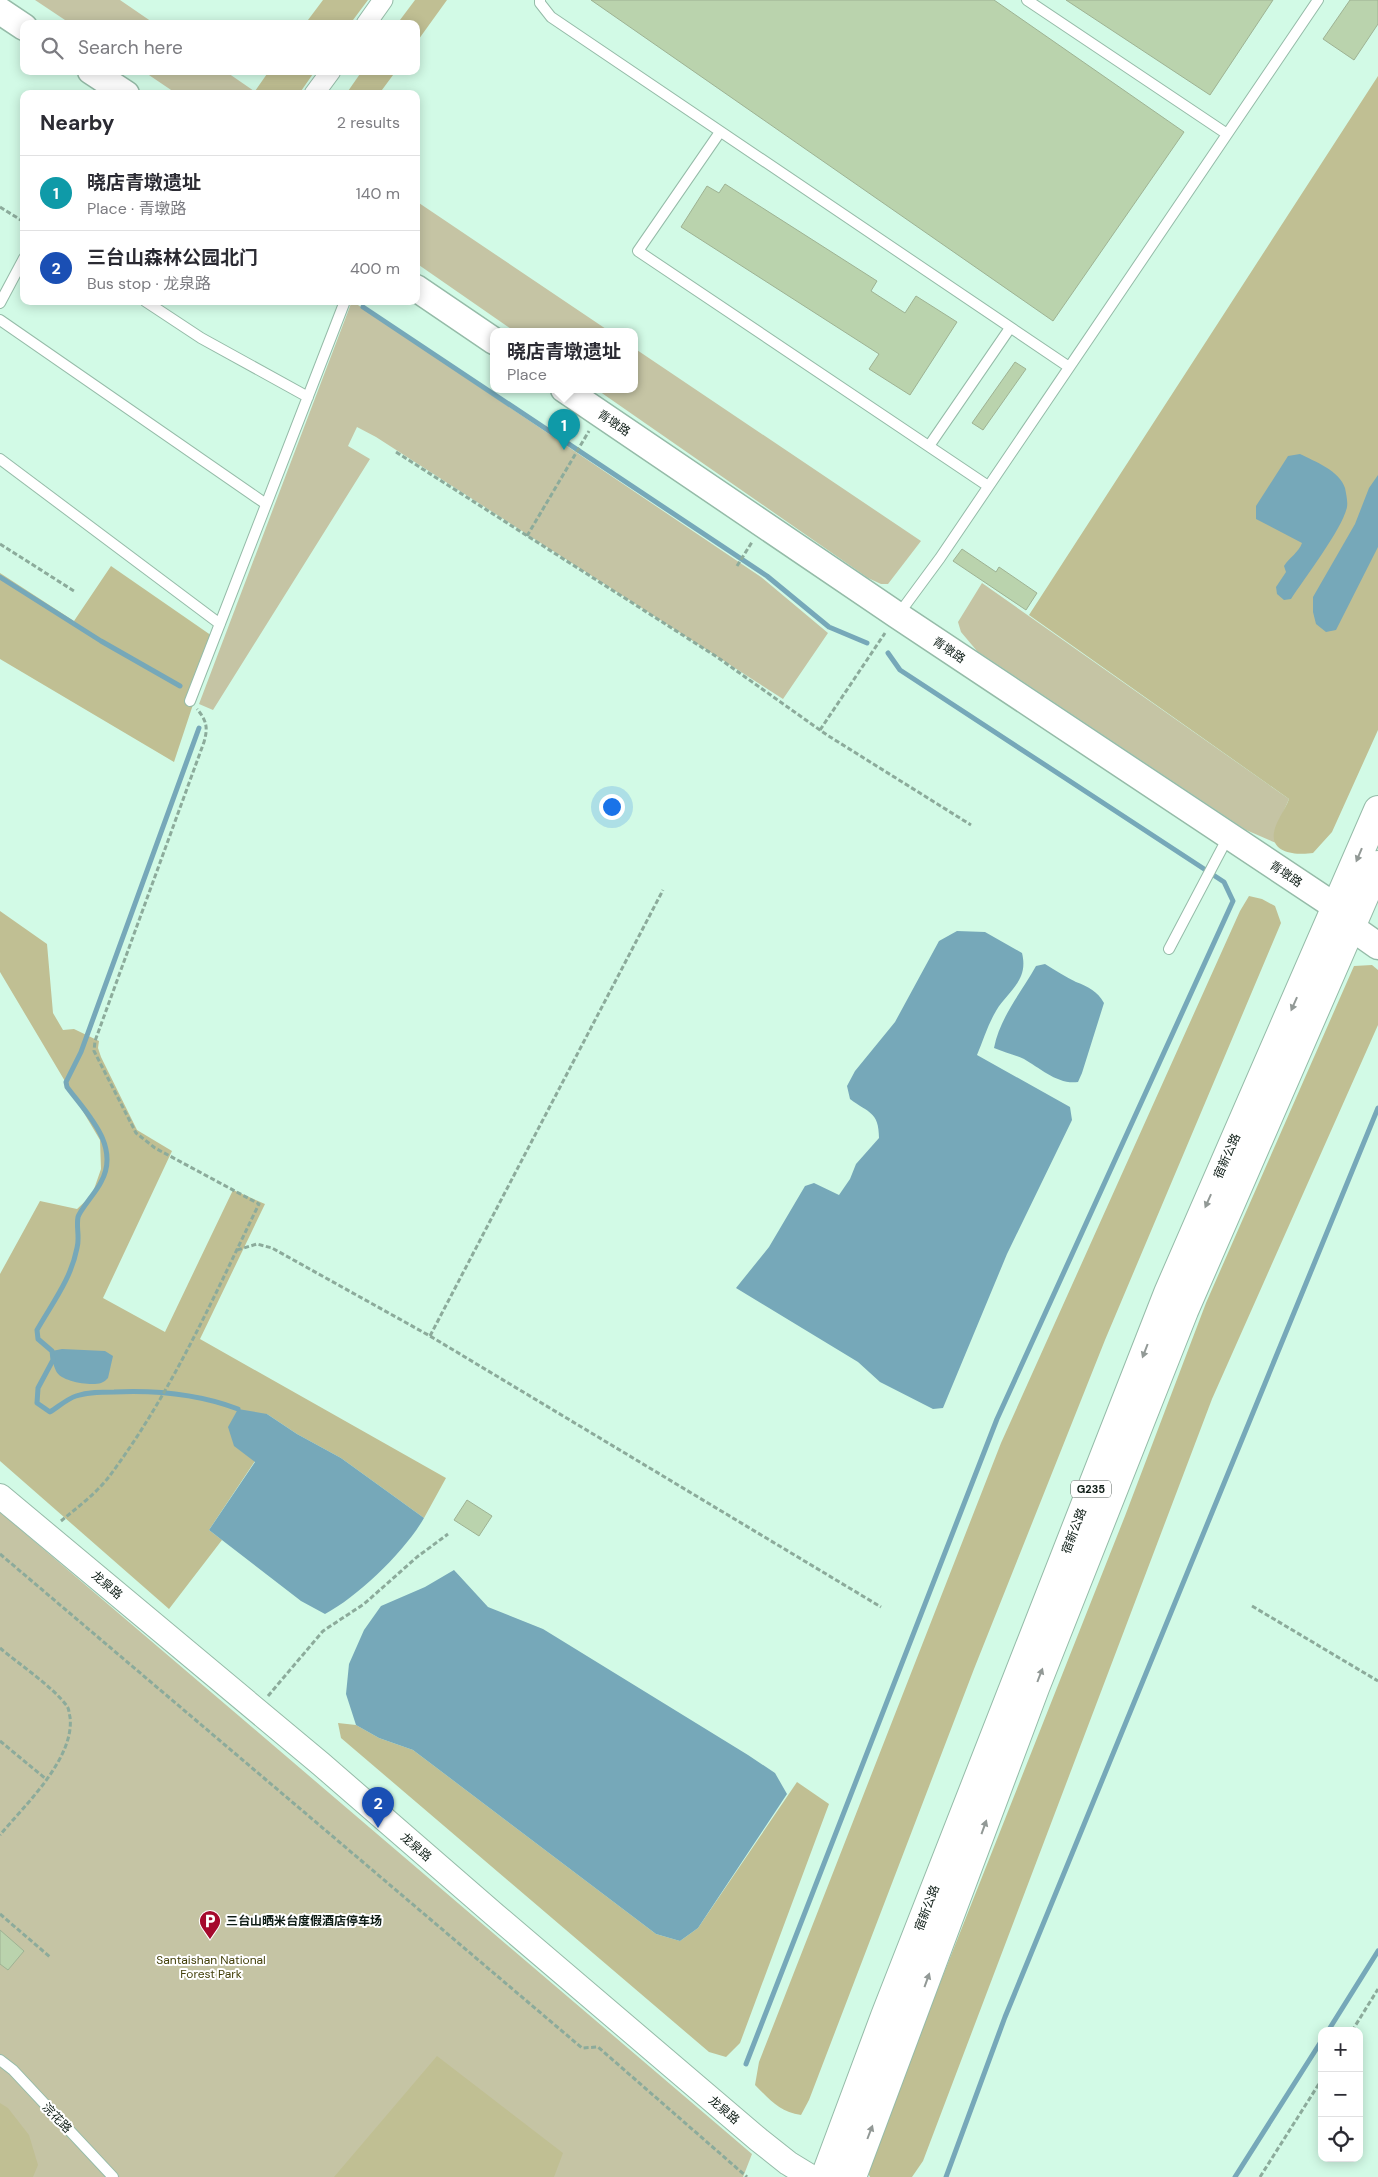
<!DOCTYPE html>
<html lang="en">
<head>
<meta charset="utf-8">
<style>
  :root { --surface:#fff; --page:#f7f7f7; --text:#2b2b33; --muted:#7c7c81; --line:#e1e1e2; --accent:#1a73e8 }
  body { margin:0; font-family:"DM Sans","Noto Sans SC",sans-serif; background:var(--page); color:var(--text) }
  .controls { position:absolute; right:15px; bottom:15px; display:grid; overflow:hidden; border-radius:10px; box-shadow:0 2px 12px #0003 }
  .controls button { width:45px; height:45px; display:grid; place-items:center; padding:0; border:0; border-bottom:1px solid var(--line); background:var(--surface); color:var(--text); font:25px sans-serif }
  .you { position:absolute; left:611px; top:806px; width:18px; height:18px; margin:-12px; border:4px solid #fff; border-radius:50%; background:#1a73e8; box-shadow:0 0 0 8px #1a73e833 }
  .badge { display:grid; place-items:center; width:32px; height:32px; border-radius:50%; background:var(--accent); color:#fff; font-size:16px; font-weight:700 }
  .pin { position:absolute; translate:-50% -41px; filter:drop-shadow(0 1px 2px #0008) }
  .pin::after { content:''; position:absolute; top:26px; width:18px; height:15px; background:inherit; clip-path:polygon(0 0,100% 0,50% 100%) }
  .popup { position:absolute; left:490px; top:328px; width:148px; height:65px; box-sizing:border-box; display:grid; place-content:center; border-radius:10px; background:var(--surface); filter:drop-shadow(0 1px 4px #0005); font-size:16px; white-space:nowrap; color:var(--muted) }
  .popup b { font-size:19px; color:var(--text) }
  .popup::after { content:''; position:absolute; left:50%; top:100%; margin-left:-10px; border:10px solid transparent; border-top-color:var(--surface) }
  .list { margin:0; padding:0; list-style:none }
  h2 { display:flex; justify-content:space-between; align-items:center; height:65px; margin:0; padding:0 20px; font-size:21px }
  h2 small { font-size:16px; font-weight:400; color:var(--muted) }
  .list li { display:grid; grid-template-columns:32px 1fr auto; gap:15px; align-items:center; box-sizing:border-box; height:75px; padding:0 20px; border-top:1px solid var(--line) }
  .list b { display:block; font-size:19px; white-space:nowrap }
  .list p { margin:0; font-size:16px; white-space:nowrap; color:var(--muted) }
  .list em { font-size:16px; font-style:normal; color:var(--muted) }
  .icon { flex:none; width:28px; height:28px; fill:none; stroke:currentColor; stroke-width:2; stroke-linecap:round; stroke-linejoin:round }
  .map { position:relative; flex:none; width:1378px; height:2177px; overflow:hidden }
  .search { position:absolute; background:var(--surface); box-shadow:0 2px 12px #0003; left:20px; top:20px; width:400px; height:55px; display:flex; align-items:center; gap:12px; box-sizing:border-box; padding:0 18px; border-radius:10px; color:var(--muted); font-size:19px }
  .panel { position:absolute; background:var(--surface); box-shadow:0 2px 12px #0003; left:20px; top:90px; width:400px; height:215px; border-radius:10px }
  .map>svg:first-child { display:block }
</style>
</head>
<body>
<div class="map">
<svg width="1378" height="2177" viewBox="0 0 1378 2177">
  <rect width="100%" height="100%" fill="#d2fae6"/>
  <!-- green -->
  <path fill="#c5c4a4" d="M35,0H120L155,24H71Z
    M143,71H225L254,91L253,94H177Z
    M416,201L609,331H514L416,263Z
    M352,301L761,577L828,633L783,699L376,437L357,427L348,446L370,459L213,710L199,704Z
    M634,348L921,541L888,584H881L868,578L596,389H634Z
    M982,583L1289,799L1274,833L1276,843L1246,830L977,651L961,632L958,622Z
    M0,1512L752,2154L743,2177H0Z"/>
  <!-- forest -->
  <path fill="#c0bf93" d="M323,0H368L350,24H305Z
    M415,0H447L416,43V24H397Z
    M269,71H315L299,94H253Z
    M362,71H396L379,94H346Z
    M1378,76V730L1332,832L1313,853C1300,855 1270,855 1274,832C1276,821 1285,810 1289,799L1029,615Z
    M111,566L215,638L174,762L0,659V573L74,621Z
    M1249,896L1262,899L1275,906L1281,923L1105,1340L974,1669L809,2100L801,2115C780,2112 770,2100 755,2085L759,2062L1001,1443L1240,911Z
    M0,911L47,944L53,1013L63,1030L74,1029L99,1041L98,1048L101,1057L137,1130L172,1151L103,1298L165,1332L233,1190L265,1204L200,1339L446,1478L424,1518L341,1458L297,1434L267,1414L255,1461L209,1530L222,1540L169,1609L0,1461V1274L40,1201L77,1209L92,1195L101,1169L100,1140L0,972Z
    M1372,965L1378,970V1025L1212,1399L923,2161L912,2177H870L866,2170L1125,1516L1206,1303L1354,966Z
    M338,1723L356,1725L379,1738L413,1750L656,1934L680,1941L698,1928L797,1782L829,1804L740,2043L726,2057L709,2052L341,1738Z
    M437,2056L563,2153L554,2177H334Z
    M0,2103L8,2108L29,2135L38,2165L33,2177H0Z"/>
  <!-- water -->
  <path fill="#76a8b9" d="M1300,454C1314,461 1340,471 1345,488C1346,493 1348,502 1347,507C1343,528 1304,579 1291,599L1284,600L1277,594L1276,587L1286,572L1284,566C1289,558 1299,552 1302,543L1256,519V506L1288,456Z
    M1378,475V547L1336,630L1326,632L1316,624L1313,612V597L1355,524L1369,488Z
    M957,931L985,932L1022,953C1029,981 1008,991 996,1011C988,1024 983,1041 977,1055L1070,1107L1072,1120L1007,1254L943,1408L933,1409L880,1382L858,1362L736,1288L769,1247L805,1186L814,1183L839,1195L850,1179L856,1164L879,1138C879,1111 868,1113 850,1099L847,1086L855,1071L895,1022L939,941Z
    M1045,964C1055,970 1066,977 1076,982C1089,987 1097,991 1104,1003L1082,1073L1078,1082C1058,1085 1040,1068 1024,1059C1015,1055 1004,1052 994,1048C1000,1017 1021,993 1036,966Z
    M62,1349L105,1351L113,1356L108,1378C106,1380 104,1382 101,1383C91,1386 61,1382 56,1371C53,1365 52,1358 52,1351Z
    M238,1409L267,1414L297,1434L341,1458L424,1518C405,1551 359,1596 325,1614L301,1601L209,1530L255,1462L234,1446L228,1427Z
    M454,1570L488,1607L543,1629L748,1755L775,1773L787,1794L698,1928L680,1941L656,1934L413,1750L379,1738L356,1725L346,1694L349,1664L364,1630L381,1606L425,1587Z"/>
  <g fill="none" stroke-linecap="round" stroke-linejoin="round">
    <!-- stream -->
    <path stroke="#76a8b9" stroke-width="5" d="M363,307L767,576L829,627L867,643
      M0,577L101,641L180,686
      M199,728L81,1052L66,1082L67,1087C87,1114 121,1146 101,1182C97,1191 80,1210 78,1217C76,1227 80,1238 77,1248C71,1279 53,1302 37,1330L38,1339L52,1351L53,1360L38,1388L37,1403L50,1412C58,1407 67,1399 76,1396C88,1392 101,1392 114,1392C157,1390 198,1394 238,1409
      M1328,2031L1378,1951
      M746,2064L997,1419L1233,901L1224,882L900,670L888,653
      M946,2177L1005,2017L1378,1108
      M1235,2177L1322,2040"/>
  </g>
  <!-- building -->
  <path fill="#bad3ad" stroke="#9eb293" d="M591,0H994L1184,132L1053,321Z
    M1066,0H1273L1210,95Z
    M1350,0H1378V24L1354,60L1323,39Z
    M725,184L877,281L871,291L905,313L916,296L957,322L910,395L869,369L879,354L681,227L707,186L719,193Z
    M1015,362L1026,369L983,430L972,423Z
    M962,549L996,572L999,567L1037,593L1026,610L953,561Z
    M467,1500L492,1516L479,1536L454,1520Z
    M0,1930L24,1951L8,1970L0,1964Z"/>
  <g fill="none" stroke-linecap="round" stroke-linejoin="round">
    <!-- service casing -->
    <g stroke="#95bba8" stroke-width="12">
      <path id="service" d="M540,0V3L551,17L1069,367
        M1027,0L1227,134
        M720,132L638,251L988,486
        M145,301L201,338L308,397
        M0,303L24,258
        M0,320L266,504
        M929,446L1010,328
        M0,459L220,624
        M898,615L940,558L1318,0
        M190,701L345,301
        M1169,949L1228,837
        M0,2060L13,2070L113,2177"/>
    </g>
    <!-- minor casing -->
    <g stroke="#95bba8" stroke-width="21">
      <path id="minor" d="M366,24L383,0
        M314,94L331,71"/>
    </g>
    <!-- tertiary casing -->
    <g stroke="#95bba8" stroke-width="26">
      <path id="tertiary" d="M0,1496L321,1764L495,1915L759,2140L788,2163L811,2177"/>
    </g>
    <!-- secondary casing -->
    <g stroke="#95bba8" stroke-width="29">
      <path id="secondary" d="M0,11L24,27
        M91,71L126,94
        M416,288L494,341
        M564,389L897,615L1336,907L1351,927L1378,946"/>
    </g>
    <!-- trunk casing -->
    <g stroke="#95bba8" stroke-width="30">
      <path id="trunk" d="M825,2177L885,2016L1168,1293L1378,810
        M852,2177L1035,1688L1184,1311L1378,865"/>
    </g>
    <!-- path -->
    <path stroke="#8cab9b" stroke-width="3" stroke-dasharray="5 2.5" stroke-linecap="butt" d="M0,207L24,222
      M396,452L717,657L827,735L971,825
      M527,536L589,431
      M0,544L74,591
      M737,566L752,542
      M820,730L885,633
      M237,1250L257,1244L272,1248L430,1336L881,1607
      M430,1336L663,890
      M61,1521C78,1507 98,1492 111,1474C172,1392 214,1296 259,1204L155,1148L136,1133L94,1051L95,1041L204,742C208,728 207,721 197,709
      M0,1554L582,2048L598,2047L747,2177
      M1252,1606L1378,1681
      M0,1648C20,1665 52,1686 67,1706C69,1709 69,1713 70,1717C75,1758 25,1805 0,1835
      M268,1696L323,1631L364,1604L417,1557L448,1534
      M0,1741L46,1779
      M0,1914L50,1957
      M1352,2031L1378,1989
      M1260,2177L1322,2079"/>
    <!-- service -->
    <use href="#service" stroke="#fff" stroke-width="10"/>
    <!-- minor -->
    <use href="#minor" stroke="#fff" stroke-width="19"/>
    <!-- tertiary -->
    <use href="#tertiary" stroke="#fff" stroke-width="24"/>
    <!-- secondary -->
    <use href="#secondary" stroke="#fff" stroke-width="26"/>
    <!-- trunk -->
    <use href="#trunk" stroke="#fff" stroke-width="28"/>
  </g>
  <!-- one-way arrows -->
  <defs><path id="oneway-solid" d="M-6-.8H1V-3.2L6.5 0L1 3.2V.8H-6Z" transform="scale(1.25)"/></defs>
  <g fill="#929996">
    <use href="#oneway-solid" transform="translate(1359 855) rotate(113)"/>
    <use href="#oneway-solid" transform="translate(1294 1004) rotate(114)"/>
    <use href="#oneway-solid" transform="translate(1208 1201) rotate(114)"/>
    <use href="#oneway-solid" transform="translate(1145 1351) rotate(111)"/>
    <use href="#oneway-solid" transform="translate(1040 1675) rotate(-69)"/>
    <use href="#oneway-solid" transform="translate(984 1827) rotate(-70)"/>
    <use href="#oneway-solid" transform="translate(927 1980) rotate(-70)"/>
    <use href="#oneway-solid" transform="translate(870 2132) rotate(-69)"/>
  </g>
  <!-- icons -->
  <defs>
    <g id="parking-pin" transform="scale(1.125)"><path d="M0 17L-7.5 6A9.5 9.5 0 1 1 7.5 6Z" fill="#a5092d" stroke="#fff"/><path d="M-3.5-5.5H1a3.5 3.5 0 0 1 0 7H-1V5.5H-3.5ZM-1-3.4V-.6H.8a1.4 1.4 0 0 0 0-2.8Z" fill="#fff"/></g>
  </defs>
  <g fill-rule="evenodd">
    <use href="#parking-pin" x="210" y="1921"/>
  </g>
  <g text-anchor="middle" stroke-width="4" stroke-linejoin="round" paint-order="stroke">
    <!-- shield labels -->
    <rect fill="#fff" stroke="#56605b" stroke-width="1" x="1071" y="1480.5" width="40" height="17" rx="4"/>
    <g font-size="11" font-weight="bold" fill="#0d1c15">
      <text x="1091" y="1493">G235</text>
    </g>
    <!-- street labels -->
    <g font-size="12" fill="#0d1c15" stroke="#fff">
      <text transform="translate(614 423) rotate(34)" y="4">青墩路</text>
      <text transform="translate(949 650) rotate(34)" y="4">青墩路</text>
      <text transform="translate(1286 874) rotate(34)" y="4">青墩路</text>
      <text transform="translate(1227 1156) rotate(-66)" y="4">宿新公路</text>
      <text transform="translate(1074 1531) rotate(-69)" y="4">宿新公路</text>
      <text transform="translate(107 1585) rotate(40)" y="4">龙泉路</text>
      <text transform="translate(416 1847) rotate(41)" y="4">龙泉路</text>
      <text transform="translate(927 1908) rotate(-69)" y="4">宿新公路</text>
      <text transform="translate(724 2110) rotate(40)" y="4">龙泉路</text>
      <text transform="translate(57 2118) rotate(46)" y="4">浣花路</text>
    </g>
    <!-- poi labels -->
    <g font-size="12" font-weight="bold" fill="#0d1c15" stroke="#fff" text-anchor="start">
      <text x="226" y="1925">三台山晒米台度假酒店停车场</text>
    </g>
    <!-- park labels -->
    <g font-size="12" fill="#423f09" stroke="#fff">
      <text x="211" y="1964">Santaishan National<tspan x="211" dy="14">Forest Park</tspan></text>
    </g>
  </g>
</svg>
<div class="controls">
<button>+</button>
<button>−</button>
<button><svg class="icon" aria-label="locate" viewBox="0 0 24 24"><circle cx="12" cy="12" r="6"/><path d="M12 2v4M12 18v4M2 12h4M18 12h4"/></svg></button>
</div>
<div class="you"></div>
<div class="pin badge" style="left:564px;top:450px;background:#0f9aa8">1</div>
<div class="popup"><b>晓店青墩遗址</b>Place</div>
<div class="pin badge" style="left:378px;top:1828px;background:#1a4fb4">2</div>
<div class="search"><svg class="icon" aria-label="search" viewBox="0 0 24 24"><circle cx="10" cy="10" r="6"/><path d="M15 15l6 6"/></svg>Search here</div>
<section class="panel">
<h2>Nearby<small>2 results</small></h2>
<ul class="list">
<li><span class="badge" style="background:#0f9aa8">1</span><div><b>晓店青墩遗址</b><p>Place · 青墩路</p></div><em>140 m</em></li>
<li><span class="badge" style="background:#1a4fb4">2</span><div><b>三台山森林公园北门</b><p>Bus stop · 龙泉路</p></div><em>400 m</em></li>
</ul>
</section>
</div>
</body>
</html>
